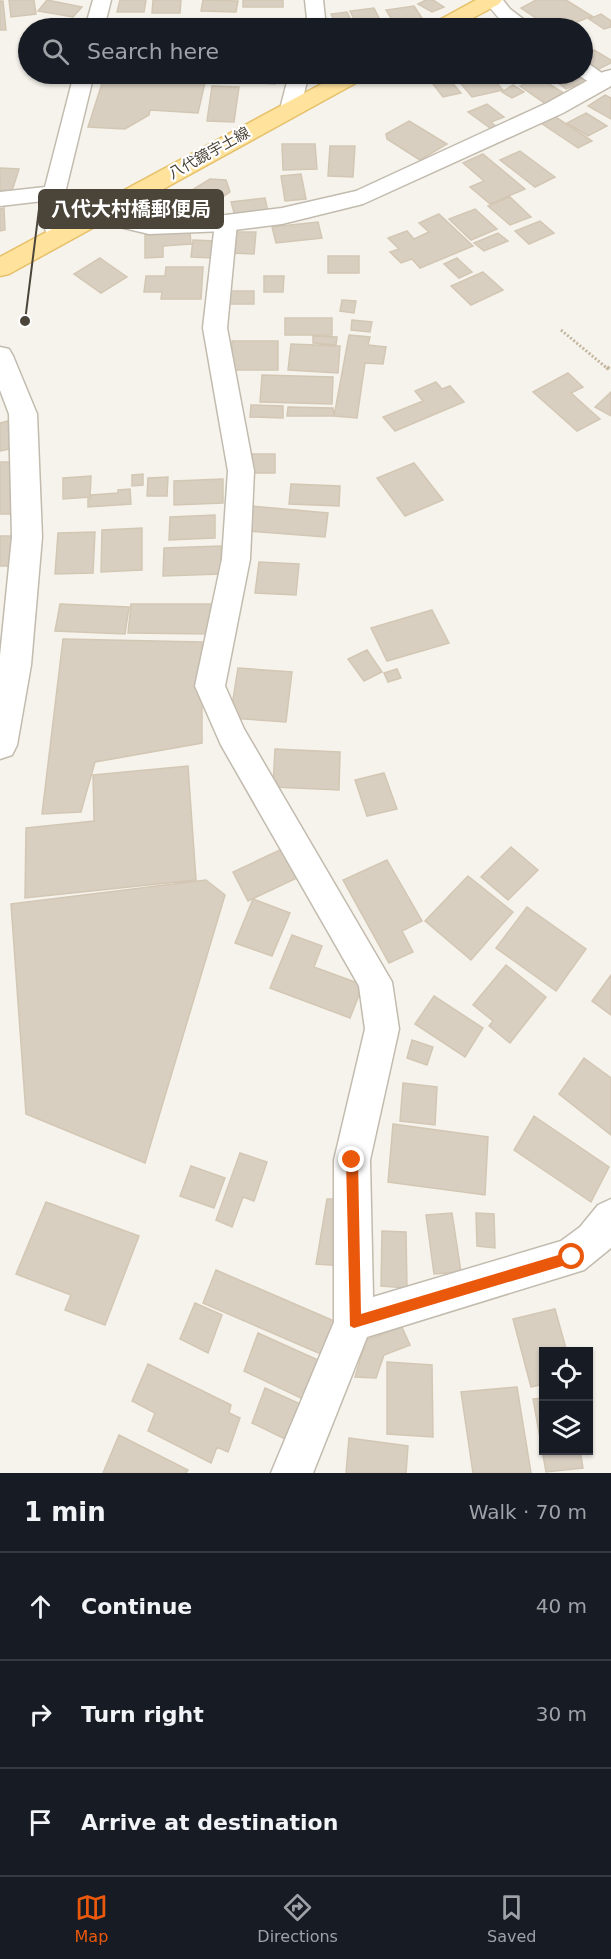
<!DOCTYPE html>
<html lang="en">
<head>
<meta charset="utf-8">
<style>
  :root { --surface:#171b24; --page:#20242c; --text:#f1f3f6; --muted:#9ea1a6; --line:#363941; --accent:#ea580c }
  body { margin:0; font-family:"DejaVu Sans","Noto Sans JP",sans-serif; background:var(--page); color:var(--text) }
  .controls { position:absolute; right:18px; bottom:18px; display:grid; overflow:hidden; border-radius:0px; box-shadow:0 2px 4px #0004 }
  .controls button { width:54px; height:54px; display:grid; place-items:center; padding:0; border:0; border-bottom:2px solid var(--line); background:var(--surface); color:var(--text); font:30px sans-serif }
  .stop { position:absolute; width:18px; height:18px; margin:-14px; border:4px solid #ea580c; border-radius:50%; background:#fff }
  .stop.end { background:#ea580c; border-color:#fff; box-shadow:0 2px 6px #0008 }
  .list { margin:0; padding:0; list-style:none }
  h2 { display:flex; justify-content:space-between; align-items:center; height:78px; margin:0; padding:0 24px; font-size:26px }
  h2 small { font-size:20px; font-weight:400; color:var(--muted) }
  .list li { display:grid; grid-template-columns:39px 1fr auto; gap:18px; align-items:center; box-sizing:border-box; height:108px; padding:0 24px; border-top:2px solid var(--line) }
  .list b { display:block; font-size:22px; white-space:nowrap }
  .list em { font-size:20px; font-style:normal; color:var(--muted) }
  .icon { flex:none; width:33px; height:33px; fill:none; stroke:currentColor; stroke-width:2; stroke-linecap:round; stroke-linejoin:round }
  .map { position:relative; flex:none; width:611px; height:1473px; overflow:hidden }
  .search { position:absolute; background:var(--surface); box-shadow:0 2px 4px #0004; left:18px; right:18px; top:18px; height:66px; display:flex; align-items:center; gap:15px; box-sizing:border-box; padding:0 21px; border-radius:33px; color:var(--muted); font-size:22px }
  .sheet { height:402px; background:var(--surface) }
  nav { display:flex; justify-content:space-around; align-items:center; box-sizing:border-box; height:84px; border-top:2px solid var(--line); background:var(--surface); font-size:16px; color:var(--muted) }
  nav a { display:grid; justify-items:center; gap:3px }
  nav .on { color:var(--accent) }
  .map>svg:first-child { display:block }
</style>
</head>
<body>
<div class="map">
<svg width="611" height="1473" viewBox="0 0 611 1473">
  <rect width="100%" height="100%" fill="#f6f3ec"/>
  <!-- building -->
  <path fill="#d8cfc1" stroke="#d3c7b4" stroke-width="1.5" d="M9,0H34L36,14L11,17Z
    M47,0L82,7L73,17L38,11Z
    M120,0H146L144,12H117Z
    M153,0H181L180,13H152Z
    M203,0L238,1L236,12L201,11Z
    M243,0H283V7H243Z
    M426,0H433L444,7L432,12L418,4Z
    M536,0H566L592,16L562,28H539L546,25L521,8Z
    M0,1H3L6,30H0Z
    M414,6L422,18L394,23L386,10Z
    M374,8L380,20L356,23L350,11Z
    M347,12L352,22L336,24L331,14Z
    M601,14L611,21V27L604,29L589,19Z
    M119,20L151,22L149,28H117Z
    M594,50L611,60V63L595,71L582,63V56Z
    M105,74H207L198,113L150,110L149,115L125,129L88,127Z
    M233,74H278L275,84L231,81Z
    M483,74H489L503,90L472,97L457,79Z
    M546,74H577L587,81L566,89Z
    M538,77L565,94L546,104L520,86Z
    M450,80L461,93L443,97L433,84Z
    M513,85L524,92L512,98L502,92Z
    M212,86L239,87L234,122L207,121Z
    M605,95L611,98V119L588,106Z
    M487,104L504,117L491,122L499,129L494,131L468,112Z
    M586,113L607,126L588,136L567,123Z
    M554,116L592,141L578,148L541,123Z
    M409,121L447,144L420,160L387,139L386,134Z
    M282,144H315L317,169L283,170Z
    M330,146H355L353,177L328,176Z
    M520,151L555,177L535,187L500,160Z
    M483,154L525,189L490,204L470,187L484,181L463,163Z
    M0,168L19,169L12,191L0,190Z
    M301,174L306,199L285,201L281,176Z
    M210,179L226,180L230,192L217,201L218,217L176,218L174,201Z
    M510,197L531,217L510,225L488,206Z
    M265,198L268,212L235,216L231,202Z
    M4,208L5,230L0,231V209Z
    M475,209L497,229L471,240L449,219Z
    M439,214L473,246L420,268L412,259L401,263L390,252L399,249L388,238L407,231L414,239L429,232L419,223Z
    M540,221L554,233L529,244L515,231Z
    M318,222L322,238L276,243L272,227Z
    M190,232L191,244L163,246V257L145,258V235Z
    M231,232H256L254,254L230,253Z
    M498,233L508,241L484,251L474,243Z
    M193,240L216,241L214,258L191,257Z
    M328,256H359V273H328Z
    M100,258L127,277L101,293L74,274Z
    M457,258L472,272L459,278L444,264Z
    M166,267H203L201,299H161L162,292H144L146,276H165Z
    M483,272L503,290L471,305L451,286Z
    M264,276H284L283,292H264Z
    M229,291H254V304H229Z
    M342,300L356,301L354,313L340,311Z
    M285,318H332V335H285Z
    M352,320L372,322L370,332L351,330Z
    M349,335L370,337L368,345L386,347L383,364L365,363L357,418L334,416Z
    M313,336L337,337L336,345L313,343Z
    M232,341H278V370H231Z
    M291,344L340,346L338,373L288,370Z
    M568,373L583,387L571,393L600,419L577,431L533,392Z
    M262,375L333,377L332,404L260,402Z
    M436,382L442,389L450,386L464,402L395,431L383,417L423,401L415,391Z
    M611,392V416L595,407Z
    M251,405L283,406V418L250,417Z
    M288,407L333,408L334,416H287Z
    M8,421L15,448L0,451V423Z
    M252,454H275V473H252Z
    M0,462H9L17,472L11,514H0Z
    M414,463L443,500L405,516L377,478Z
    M143,474V485L132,486V475Z
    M91,476L90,497L63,499V478Z
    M168,477L167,496H147L148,478Z
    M223,479V503L174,505V481Z
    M291,484L340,486L339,506L289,504Z
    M130,489L131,504L88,507V499H91V495L118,493V490Z
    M252,506L328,513L325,537L248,531Z
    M215,515V538L169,540L170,517Z
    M142,528V570L101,572L102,530Z
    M95,532L93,573L55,574L58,533Z
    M0,536H16L11,566H0Z
    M221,546V574L163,576L164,548Z
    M259,562L299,564L296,595L255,593Z
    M60,604L129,607L125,634L55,631Z
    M131,604H213L211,634L128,633Z
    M432,610L449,643L387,661L371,628Z
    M63,639L202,642V743L95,762L81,812L42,814Z
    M367,650L382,672L364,681L348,659Z
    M238,668L292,672L286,722L230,718Z
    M397,669L401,678L388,682L384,673Z
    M275,749L340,752L339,790L273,787Z
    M188,766L196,880L25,898L26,828L94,821L93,775Z
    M384,773L397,809L367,816L355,780Z
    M511,847L538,870L508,900L481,877Z
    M282,849L297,878L248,901L233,872Z
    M387,860L422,921L402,931L413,952L389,963L343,880Z
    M468,876L513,912L471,960L425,921Z
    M206,880L225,895L145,1163L26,1114L11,904Z
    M253,899L290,913L272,956L235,943Z
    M527,907L586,949L556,991L496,948Z
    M292,935L322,946L314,967L363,985L350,1018L270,988Z
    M506,965L546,997L510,1043L489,1026L493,1021L473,1005Z
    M611,975V1015L592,1001Z
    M434,996L483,1028L465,1057L415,1024Z
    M412,1040L433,1047L427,1065L407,1058Z
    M584,1058L611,1078V1135L559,1094Z
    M403,1083L437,1087L435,1125L400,1121Z
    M534,1116L609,1167L591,1202L514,1150Z
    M393,1124L488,1137L485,1195L388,1182Z
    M240,1153L267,1162L254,1201L243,1197L232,1227L216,1220Z
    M191,1166L225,1178L214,1208L180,1196Z
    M327,1199H344L345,1266L316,1264Z
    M46,1202L139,1236L105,1325L65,1310L71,1295L16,1274Z
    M452,1213L461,1272L434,1274L426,1215Z
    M476,1213L494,1214L495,1248L477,1246Z
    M382,1231L406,1232L407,1288L381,1286Z
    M216,1270L341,1324L330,1358L203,1303Z
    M195,1303L222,1315L208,1353L180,1339Z
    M555,1309L567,1352H544V1384L531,1387L513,1319Z
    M402,1327L410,1345L384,1355L376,1378L355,1377L366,1340Z
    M258,1333L320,1361L307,1401L244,1371Z
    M387,1362L432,1365L433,1437L387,1434Z
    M148,1364L231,1405L229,1413L240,1418L228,1452L217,1447L211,1463L148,1431L155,1413L132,1401Z
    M517,1387L531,1473H473L461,1392Z
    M265,1388L300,1404L287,1440L252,1423Z
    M544,1398V1450H580L583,1468L546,1472L533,1399Z
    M119,1435L188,1470L186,1473H103Z
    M349,1438L408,1446L406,1473H346Z"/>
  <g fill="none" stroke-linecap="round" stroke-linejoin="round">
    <!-- minor casing -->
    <g stroke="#c2bbae" stroke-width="3">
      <path id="minor" d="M93,0H111L104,28H85Z
        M305,0H323L325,18L321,28H302L307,18Z
        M485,0H503L510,9L535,28C508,31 499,21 485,0Z
        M582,62L589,64L609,78L611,81L609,86H595L577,74H582Z
        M74,74H94L65,193L64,224L72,235L69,240C42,247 42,220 43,201L0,206V192L45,187Z
        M289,74H309L300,109L297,113H283L280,109Z
        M226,216L234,218L237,223L227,328L254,471L250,559L225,686L244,729L392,982L399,1029L370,1160L373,1297L561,1241L580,1227L598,1205L611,1199V1248L584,1270L367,1337L313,1473H271L334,1322V1160L365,1029L359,986L221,745L195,686L222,559L228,471L203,328L215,223L218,218Z"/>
    </g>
    <!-- tertiary casing -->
    <g stroke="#c2bbae" stroke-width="3">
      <path id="tertiary" d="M611,70V86L563,113L363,204L282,224L226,231L149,234L86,219L83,214L86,209L95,206L149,218L226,215L282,208L356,191L547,103L603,72Z
        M0,347L9,349L13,356L37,414L42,537L31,665L17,745L12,755L0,759V656L12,537L9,414L0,390Z"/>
    </g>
    <!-- primary casing -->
    <g stroke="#e6c16a" stroke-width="3">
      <path id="primary" d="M476,0H502L499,4L454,28H428L432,24Z
        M340,74H366L363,79L9,274L0,276V257Z"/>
    </g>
    <!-- path-far1 -->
    <path stroke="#c4b79f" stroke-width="3" stroke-dasharray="2 2" stroke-linecap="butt" d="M561,330L608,369"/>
    <!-- path -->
    <path stroke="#c4b79f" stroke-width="4" stroke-dasharray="3 3" stroke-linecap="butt" d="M607,367L611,371"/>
    <!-- minor -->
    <use href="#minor" fill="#fff" fill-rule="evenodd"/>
    <!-- tertiary -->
    <use href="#tertiary" fill="#fff" fill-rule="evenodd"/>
    <!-- primary -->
    <use href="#primary" fill="#ffe39c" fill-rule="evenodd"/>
  </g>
  <!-- route -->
  <path fill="#ea580c" d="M352,1154L358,1160L361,1314L572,1251L576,1253L578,1257L576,1262L354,1328L350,1326L346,1160Z"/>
  <g text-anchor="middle" stroke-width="4.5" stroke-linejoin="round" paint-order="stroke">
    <!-- far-street labels -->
    <g font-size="15" fill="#4b4439" stroke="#fff">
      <text transform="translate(209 153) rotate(-29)" y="5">八代鏡宇土線</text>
    </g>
  </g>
  <!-- callouts -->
  <path fill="none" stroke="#4b4439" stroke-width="2" d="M25 321L39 209"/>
  <circle fill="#4b4439" stroke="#fff" stroke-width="2" cx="25" cy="321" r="6"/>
  <rect fill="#4b4439" stroke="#4b4439" stroke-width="2" x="39" y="190" width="184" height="38" rx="6"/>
  <g font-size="20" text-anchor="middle" font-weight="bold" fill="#fff">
    <text x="131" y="216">八代大村橋郵便局</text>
  </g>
</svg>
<div class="controls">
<button><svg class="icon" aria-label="locate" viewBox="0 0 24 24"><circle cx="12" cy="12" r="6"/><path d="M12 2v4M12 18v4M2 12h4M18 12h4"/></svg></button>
<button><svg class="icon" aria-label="layers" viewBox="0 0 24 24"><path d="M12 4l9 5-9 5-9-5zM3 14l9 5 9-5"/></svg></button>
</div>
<div class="stop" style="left:572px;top:1257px"></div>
<div class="stop end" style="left:352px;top:1160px"></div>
<div class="search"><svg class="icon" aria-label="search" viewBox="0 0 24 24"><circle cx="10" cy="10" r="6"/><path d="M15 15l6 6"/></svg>Search here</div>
</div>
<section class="sheet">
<h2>1 min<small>Walk · 70 m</small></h2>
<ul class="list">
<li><svg class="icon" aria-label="ahead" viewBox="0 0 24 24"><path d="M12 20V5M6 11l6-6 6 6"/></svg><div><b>Continue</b></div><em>40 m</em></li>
<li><svg class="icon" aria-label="right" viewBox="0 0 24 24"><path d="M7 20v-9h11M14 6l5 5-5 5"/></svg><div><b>Turn right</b></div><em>30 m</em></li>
<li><svg class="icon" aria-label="arrive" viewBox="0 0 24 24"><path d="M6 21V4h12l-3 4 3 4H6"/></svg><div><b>Arrive at destination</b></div></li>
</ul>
</section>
<nav>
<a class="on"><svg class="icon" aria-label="map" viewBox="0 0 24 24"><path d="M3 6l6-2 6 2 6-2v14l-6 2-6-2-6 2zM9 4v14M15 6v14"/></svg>Map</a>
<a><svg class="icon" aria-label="directions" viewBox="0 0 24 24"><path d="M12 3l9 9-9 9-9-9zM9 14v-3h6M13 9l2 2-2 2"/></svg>Directions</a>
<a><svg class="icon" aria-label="saved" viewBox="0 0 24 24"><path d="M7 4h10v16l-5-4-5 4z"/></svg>Saved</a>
</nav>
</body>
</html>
